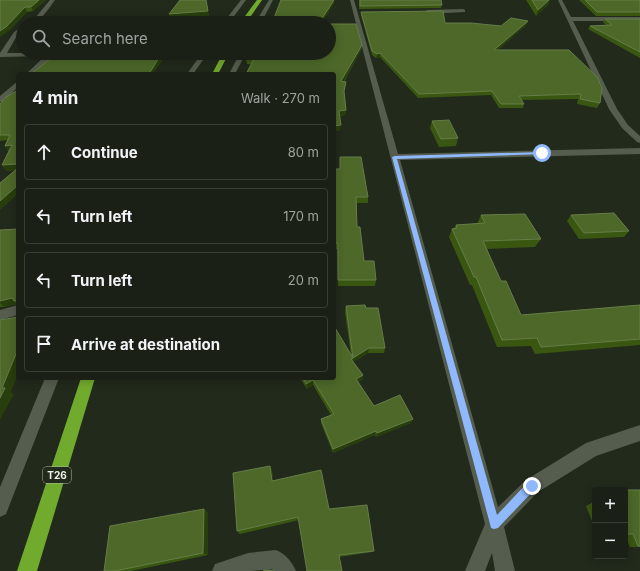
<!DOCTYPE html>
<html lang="en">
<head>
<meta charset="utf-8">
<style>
  :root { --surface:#1a2015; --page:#272d22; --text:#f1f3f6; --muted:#9fa3a0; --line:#383e34 }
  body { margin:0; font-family:Inter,sans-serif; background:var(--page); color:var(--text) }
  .controls { position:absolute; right:12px; bottom:12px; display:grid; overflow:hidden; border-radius:4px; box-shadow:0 2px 10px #0003 }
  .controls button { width:36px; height:36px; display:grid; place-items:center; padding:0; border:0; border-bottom:1px solid var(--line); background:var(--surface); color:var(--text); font:20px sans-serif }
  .stop { position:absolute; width:12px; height:12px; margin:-9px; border:3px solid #8fb8fd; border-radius:50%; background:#fff }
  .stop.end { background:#8fb8fd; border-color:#fff; box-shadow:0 1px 4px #0008 }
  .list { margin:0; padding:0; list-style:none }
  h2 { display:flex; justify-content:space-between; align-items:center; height:52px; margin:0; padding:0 16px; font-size:17px }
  h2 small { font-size:13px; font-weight:400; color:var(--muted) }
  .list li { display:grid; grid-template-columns:26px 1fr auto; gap:12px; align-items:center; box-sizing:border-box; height:56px; margin:0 8px 8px; padding:0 8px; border:1px solid var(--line); border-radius:4px }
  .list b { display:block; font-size:15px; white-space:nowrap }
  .list em { font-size:13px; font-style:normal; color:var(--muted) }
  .icon { flex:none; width:22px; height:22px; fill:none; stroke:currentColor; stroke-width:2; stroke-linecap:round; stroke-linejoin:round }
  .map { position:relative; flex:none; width:640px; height:571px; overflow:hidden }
  .search { position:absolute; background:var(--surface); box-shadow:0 2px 10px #0003; left:16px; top:16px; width:320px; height:44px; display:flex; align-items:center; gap:10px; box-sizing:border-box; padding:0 14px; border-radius:22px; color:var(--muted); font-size:15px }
  .panel { position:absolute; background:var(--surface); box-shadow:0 2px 10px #0003; left:16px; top:72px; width:320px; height:308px; border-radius:4px }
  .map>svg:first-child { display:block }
</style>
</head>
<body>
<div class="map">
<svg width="640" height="571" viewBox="0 0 640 571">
  <rect width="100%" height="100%" fill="#222a1c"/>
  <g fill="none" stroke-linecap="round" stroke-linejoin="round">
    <!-- lane -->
    <path fill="#555d4e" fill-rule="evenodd" d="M228,20L229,22L205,23L207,22Z"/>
    <!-- street -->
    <path fill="#555d4e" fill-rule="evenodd" d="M50,0H55C48,9 41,23 28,23L35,18Z
      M241,0H246L229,23H223Z
      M269,0H273L261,23H255Z
      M350,0H354L398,154L640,148V154L400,160L498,507L526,480L586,443L640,425V441L596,456L538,492L504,527L515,571H495L492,553L485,571H465L485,524Z
      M558,0H562L571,17H640V21H573L617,109L628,125L640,136V143L637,142L622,128L609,109Z
      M463,9L465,10V12L427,14L424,12L427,10Z
      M23,26V31L18,34L7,53H92L89,55L53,56L33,74H26L45,56L0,57V53L14,32Z
      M202,53H208L193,74H187Z
      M240,53H246L235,74H229Z
      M18,81V87L3,102H0V96Z
      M18,305V315L0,320V310Z
      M45,378H59L6,514L0,517V487Z
      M276,550C286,554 292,562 296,571H274L272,569L252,571H212L215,564L248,553Z"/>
    <!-- highway -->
    <path fill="#71ab2d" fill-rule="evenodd" d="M257,0H262L246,23H240Z
      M223,53H229L218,74H212Z
      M81,378H95L37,571H17Z"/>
  </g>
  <!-- wall -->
  <path fill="#3a5712" d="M0,0H46L33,11L27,12L9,31Z
    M180,0H222H206L209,16L170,20Z
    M359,0L442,5L441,8L359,9Z
    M526,0H550L548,5L536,16Z
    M579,0H640V16H596Z
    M361,12L445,23L501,26L528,21L526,25L498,50L600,103L597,108L577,104L578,99L522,100L524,104L523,108H499L491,95L418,98L380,57L376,58L372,55L361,15Z
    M605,19H640V58L588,29L590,26L606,25L603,22Z
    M362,45L361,50L344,82L345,87L344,93L346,110L345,115L340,116V130L334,131V74L247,64L246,59Z
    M6,97L16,170L6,171L9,151L5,146L7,140L0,141V104Z
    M432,121L458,138L456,146L439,147L430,128Z
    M340,157L368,197V203H357V227L364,261L376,280L375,286H338L337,249H334V169H340Z
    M481,215L541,239L535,247L486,249L501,281L521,315L640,305V345L535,354L531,346L497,347L472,285H470L449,237L452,229L454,228L456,225L477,224Z
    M571,215L629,231L624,237L579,239L567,221Z
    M18,229V305L17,304L4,307H0V230Z
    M346,306L366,308L385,348L384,353H368L353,362L363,375L362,380L358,382L374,406L413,419L411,423L376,437L375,435L333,453L321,423V419L331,415L313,385L307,389L300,378H334L351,355L345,312Z
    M270,466L272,470L273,481L329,509L374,551L372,552L339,557L299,520L240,534L237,531Z
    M625,490H640V547H630L625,535Z
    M592,503H595V529L586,506Z
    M204,509L208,513V555L131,571H104Z"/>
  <!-- shaded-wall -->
  <path fill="#283e0c" d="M39,0H46L33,11L31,7Z
    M334,0V4L322,23H319Z
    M549,0H550L548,5L536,16L538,10Z
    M25,7L27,12L9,31L0,37V31Z
    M208,11L209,16L170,20L169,14Z
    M528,21L526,25L493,54L494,50Z
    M362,45L361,50L341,86V81Z
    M162,53L164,58L153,74H149Z
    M380,53V57L376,58L377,54Z
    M346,110L345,115L339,116V111Z
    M341,125L340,130L334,131V126Z
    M12,145L16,150L8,151L5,146Z
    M18,164V169L6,171L2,165Z
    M18,185V194L0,210V201Z
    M12,298L17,304L4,307L0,303V301Z
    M369,348L368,353L352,363L353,358Z
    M18,349V374L11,392L14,394L0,420V398L2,388Z
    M363,375L362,380L355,384L356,379Z
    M313,380V385L307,389L306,384Z
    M413,419L411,423L376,437L377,433Z
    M376,431L375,435L333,453V449Z
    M270,466L272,470L274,485L272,481Z
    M204,509L208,513V555L203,553Z"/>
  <!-- building -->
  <path fill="#4d6829" stroke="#667d48" d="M0,0H39L31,7H25L6,27L0,31Z
    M180,0H206L208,11L169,14Z
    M281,0H334L319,23H272Z
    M360,0H441L442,5L360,6Z
    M532,0H549L538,10Z
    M585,0H640V12H597Z
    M443,11L445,23H471L501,26L511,18L528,21L494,50H569L597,77L602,88L600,103L580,99L581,94L519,96L524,104H501L492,91L419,94L380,53L377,54L372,51L361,12Z
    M605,19H640V52L590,26L612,25Z
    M329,24H356L362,45L341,81L346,82L344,91L346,110L339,111L341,125L334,126V74H246L254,59H246L248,53H329Z
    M97,53H162L149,74H31L54,56L72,57L75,54L95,55Z
    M18,90V164L2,165L12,145L5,146L10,135H0V104L6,97Z
    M449,120L458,138L441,139L432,121Z
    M340,157H361L368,197H356L357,227H360L364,261H374L376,280H338V243H334V169H340Z
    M18,168V185L0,201V183Z
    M614,213L629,231L584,233L571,215Z
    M525,214L541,239L483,241L501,281H506L521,315L640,305V339L541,347L537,338L502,340L476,277H474L452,229L457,228L456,225L485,223L481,215Z
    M18,229V300L14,301L12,298L0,301V230Z
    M365,305L366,308H378L385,348H369L353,358L346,306Z
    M18,317V349L2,388H5L0,398V320Z
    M334,326L353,358L351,359L363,375L356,379L374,406L400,395L413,419L377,433L376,431L333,449L321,419L334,414L313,380L306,384L303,378H334Z
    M270,466L272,481L321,470L329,509L367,505L374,551L339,555L342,571H307L298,517L237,531L233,473Z
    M625,490H640V546H638L633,534H625Z
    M592,503H595V510Z
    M204,509L203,553L115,571H104L110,526Z
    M264,570H270L274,571H263Z"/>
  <!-- route -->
  <path fill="#8fb8fd" d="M542,152L544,154L397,159L497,515L528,482L532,481L535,482L536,486L535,489L498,528L494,529L491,528L490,524L392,157L395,156Z"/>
  <g text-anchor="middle" stroke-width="3" stroke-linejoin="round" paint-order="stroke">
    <!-- shield labels -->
    <rect fill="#222a1c" stroke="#b1b7ac" stroke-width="1" x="43" y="467" width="28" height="16" rx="3"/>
    <g font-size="10" font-weight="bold" fill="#eef3ea">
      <text x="57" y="479">T26</text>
    </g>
  </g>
</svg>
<div class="controls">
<button>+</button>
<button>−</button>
</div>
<div class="stop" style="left:542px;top:153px"></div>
<div class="stop end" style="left:532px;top:486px"></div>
<div class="search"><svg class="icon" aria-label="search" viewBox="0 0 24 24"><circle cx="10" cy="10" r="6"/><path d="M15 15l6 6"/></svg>Search here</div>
<section class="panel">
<h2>4 min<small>Walk · 270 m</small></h2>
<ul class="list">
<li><svg class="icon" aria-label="ahead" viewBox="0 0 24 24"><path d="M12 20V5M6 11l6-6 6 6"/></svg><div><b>Continue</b></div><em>80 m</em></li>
<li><svg class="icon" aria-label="left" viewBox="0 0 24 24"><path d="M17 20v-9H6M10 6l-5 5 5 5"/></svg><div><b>Turn left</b></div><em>170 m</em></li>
<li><svg class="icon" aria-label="left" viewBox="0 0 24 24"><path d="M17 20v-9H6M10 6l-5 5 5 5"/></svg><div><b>Turn left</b></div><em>20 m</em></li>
<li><svg class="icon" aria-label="arrive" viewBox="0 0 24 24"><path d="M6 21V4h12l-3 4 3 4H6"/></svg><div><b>Arrive at destination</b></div></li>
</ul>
</section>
</div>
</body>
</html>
